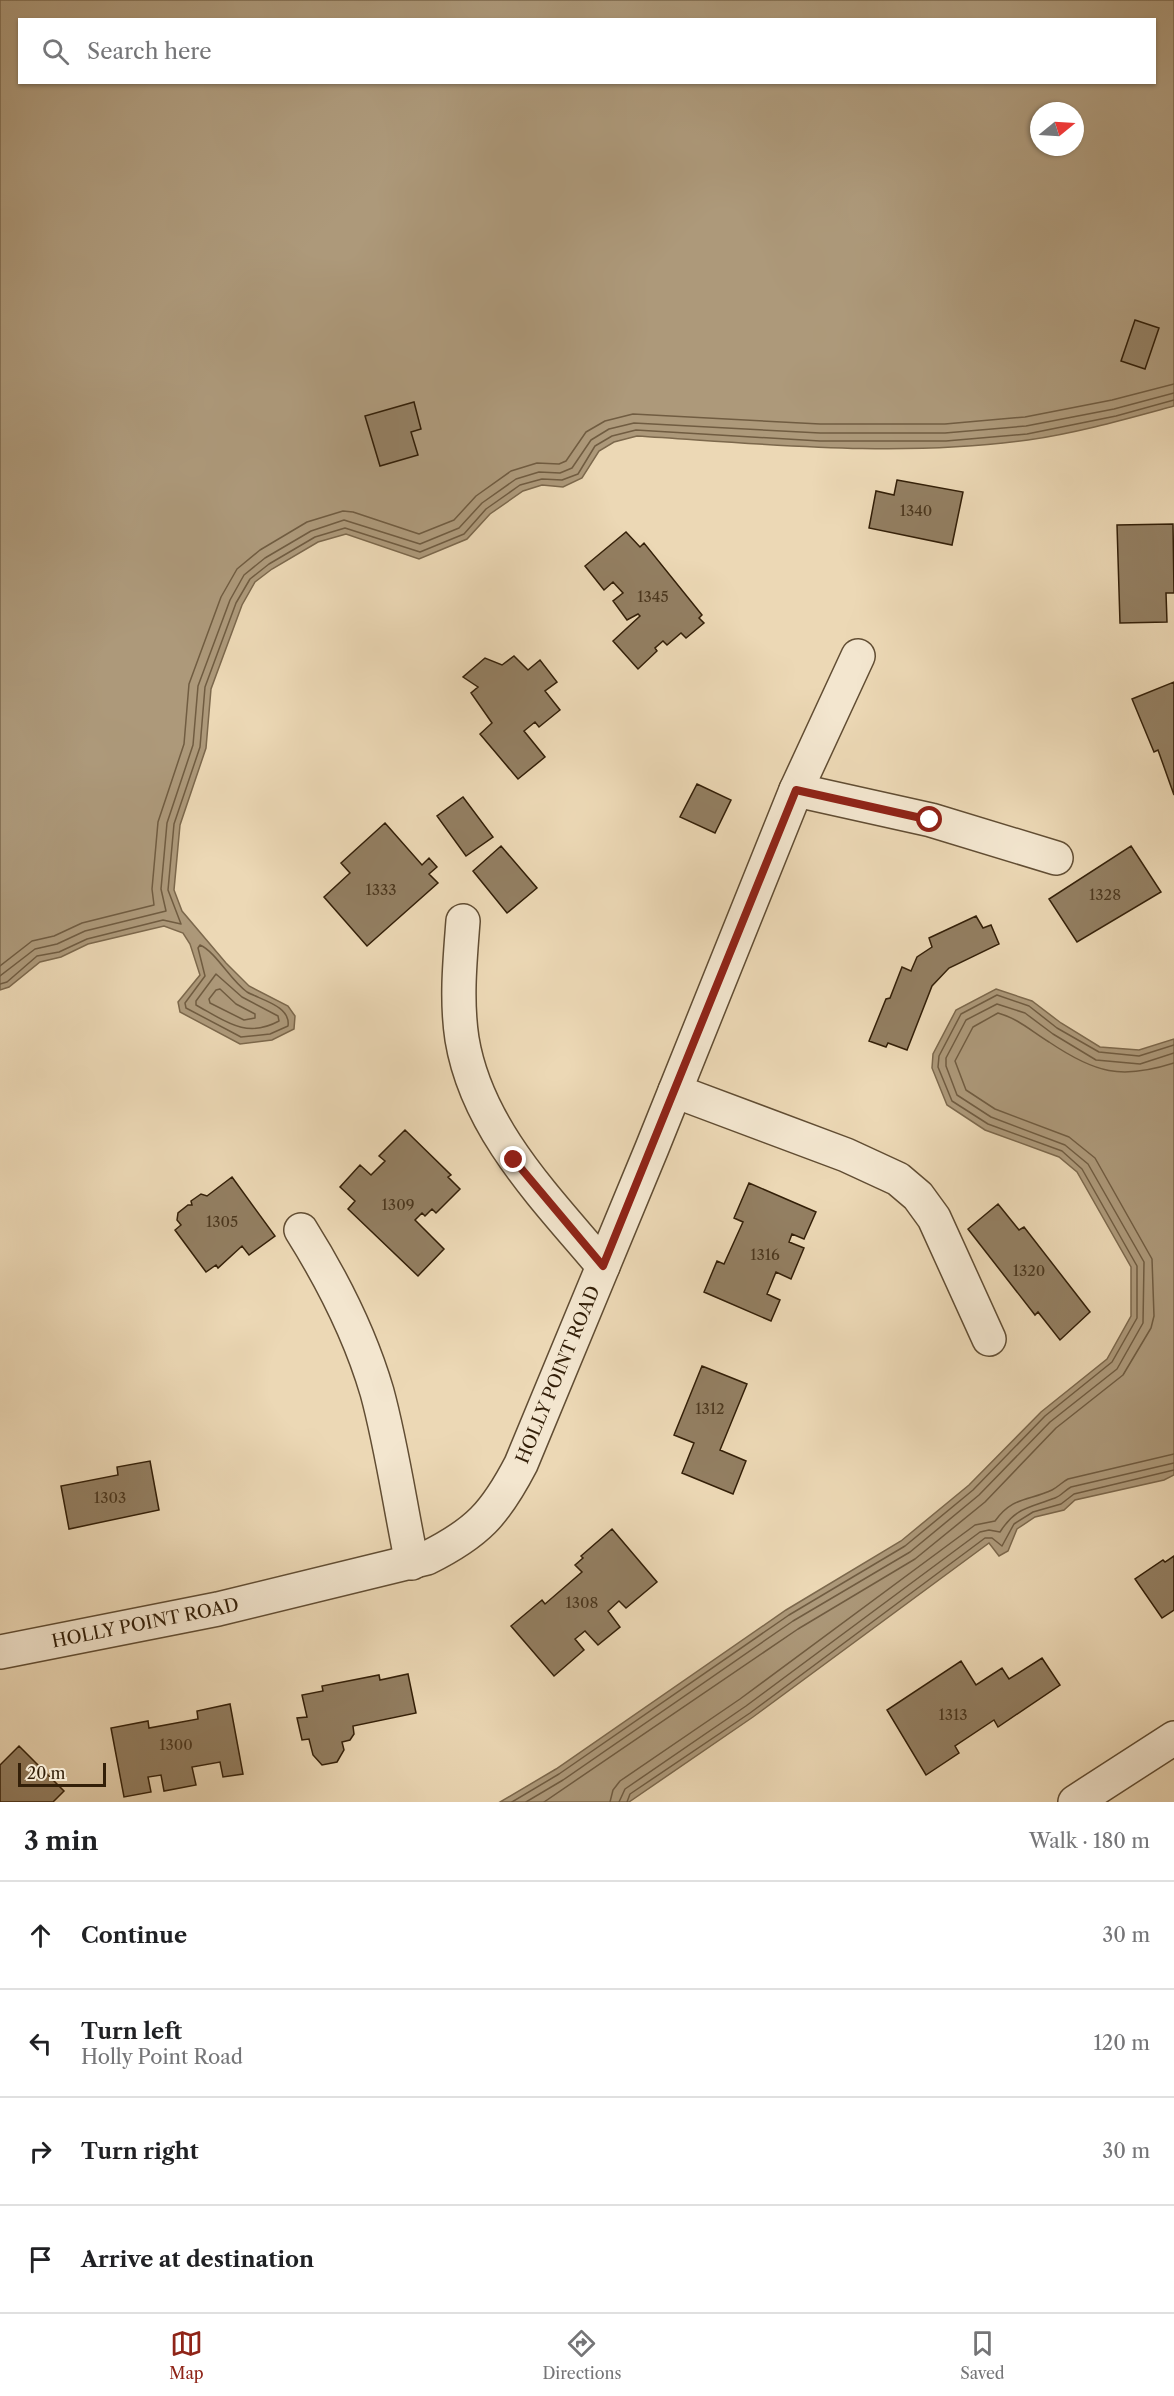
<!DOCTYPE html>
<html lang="en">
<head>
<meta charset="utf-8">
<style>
  :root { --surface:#fff; --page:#f6f6f6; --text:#202124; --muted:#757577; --line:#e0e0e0; --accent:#8f2418 }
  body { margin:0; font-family:"Libre Caslon Text",serif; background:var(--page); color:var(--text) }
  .compass { position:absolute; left:1030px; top:102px; width:54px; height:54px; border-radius:50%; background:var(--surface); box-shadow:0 2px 4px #0004; rotate:72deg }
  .scale { position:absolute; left:18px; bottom:15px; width:88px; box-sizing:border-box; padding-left:6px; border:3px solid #331f08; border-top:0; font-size:16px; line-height:21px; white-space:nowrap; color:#331f08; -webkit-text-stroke:4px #f3e6cf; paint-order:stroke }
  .stop { position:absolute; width:18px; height:18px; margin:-14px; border:4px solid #8f2418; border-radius:50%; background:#fff }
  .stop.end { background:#8f2418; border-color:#fff; box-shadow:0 2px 6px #0008 }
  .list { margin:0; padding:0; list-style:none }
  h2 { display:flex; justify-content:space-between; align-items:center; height:78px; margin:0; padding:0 24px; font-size:26px }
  h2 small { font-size:20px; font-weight:400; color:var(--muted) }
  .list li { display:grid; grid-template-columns:39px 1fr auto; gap:18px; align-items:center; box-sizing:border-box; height:108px; padding:0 24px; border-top:2px solid var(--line) }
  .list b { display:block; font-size:22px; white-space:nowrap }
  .list p { margin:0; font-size:20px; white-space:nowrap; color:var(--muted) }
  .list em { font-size:20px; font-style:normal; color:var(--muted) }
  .icon { flex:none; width:33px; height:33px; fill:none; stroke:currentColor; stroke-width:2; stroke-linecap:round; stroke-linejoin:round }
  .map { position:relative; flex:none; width:1174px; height:1802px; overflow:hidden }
  .search { position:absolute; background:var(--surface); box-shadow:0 2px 4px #0004; left:18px; right:18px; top:18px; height:66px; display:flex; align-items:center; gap:15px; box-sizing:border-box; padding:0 21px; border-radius:0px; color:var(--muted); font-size:22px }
  .sheet { height:510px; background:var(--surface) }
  nav { display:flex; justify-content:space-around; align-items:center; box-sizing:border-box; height:84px; border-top:2px solid var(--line); background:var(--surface); font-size:16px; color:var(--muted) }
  nav a { display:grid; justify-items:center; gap:3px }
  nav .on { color:var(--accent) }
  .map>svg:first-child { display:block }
</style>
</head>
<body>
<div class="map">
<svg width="1174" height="1802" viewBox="0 0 1174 1802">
  <rect width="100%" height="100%" fill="#ecd8b5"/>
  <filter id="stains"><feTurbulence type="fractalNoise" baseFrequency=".00333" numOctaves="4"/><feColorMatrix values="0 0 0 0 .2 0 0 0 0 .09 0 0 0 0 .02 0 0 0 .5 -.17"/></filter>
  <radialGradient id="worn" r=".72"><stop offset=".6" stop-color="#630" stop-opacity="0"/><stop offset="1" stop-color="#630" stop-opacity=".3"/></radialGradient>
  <!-- water -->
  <path fill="#ad997a" stroke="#7c684c" stroke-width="1.5" fill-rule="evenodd" d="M0,0H1174V406C1126,419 1077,433 1028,440C899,458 766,444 637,436L614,442L599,451L582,478L563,487L542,485L523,491L490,514L467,539L419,559L346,534L318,542L272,569L255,582L242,605L211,689L206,748L180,825L174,890L182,911L226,963L249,986L288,1006L295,1016L294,1029L272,1040L240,1044L180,1012L178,1002L200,975L190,944L183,933L164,926L88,944L61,957L40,962L9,987L0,990ZM20,20H1154V82H20ZM1039,111H1075V147H1039Z
    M996,989L1032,1001L1061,1023L1100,1047L1139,1050L1174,1039V1475L1164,1480L1075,1500L1064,1510L1035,1517L1017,1529L1008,1551L999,1556L989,1543L753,1717L629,1802H500L556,1769L786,1610L901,1541L969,1485L1041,1412L1107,1359L1131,1316V1267L1077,1172L1059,1157L985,1130L947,1105L932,1068L933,1054L956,1010Z"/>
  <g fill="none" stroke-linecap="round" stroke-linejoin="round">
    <!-- shore -->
    <path stroke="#705c41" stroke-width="1.5" d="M200,945C216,952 230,980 247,992C261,1000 291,1006 288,1026L270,1034L241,1037L186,1008L185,1003L205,976L198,948Z
      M0,966L32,941L54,936L82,923L154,905L152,889L158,822L184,744L189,684L221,597L237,569L260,550L307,522L343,511L353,512L419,534L454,520L476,496L511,471L537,463L559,464L566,461L586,432L605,421L633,414L820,424H945L1025,417L1112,400L1174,384
      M216,974L242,997L278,1016L279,1021C246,1039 225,1021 196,1005V1001Z
      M0,976L35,949L57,944L85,931L166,911L161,889L167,823L193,745L198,686L230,600L244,575L265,558L311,531L344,520L420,544L459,528L482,503L516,479L539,472L560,473L572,468L591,440L609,429L634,423L820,433H945L1026,426L1114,409L1174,393
      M0,984L7,982L37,956L59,952L87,939L163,920L181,924L168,890L174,824L200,747L205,687L236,603L250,579L269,564L315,537L345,528L420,552L464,534L486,509L520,485L542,479L562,480L578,474L595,446L612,436L636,430L820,441H946L1027,434L1116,416L1174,400
      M216,990L220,989L236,1004L255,1014V1018L244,1020L210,1003L209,999Z
      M512,1802L559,1774L789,1615L905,1546L973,1490L1045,1416L1112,1362L1137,1318V1266L1082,1169L1062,1151L988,1124L952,1101L938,1067L939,1056L961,1014L997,995L1029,1006L1057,1028L1099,1052L1139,1056L1174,1045
      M526,1802L563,1780L793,1621L910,1552L979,1495L1050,1422L1117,1369L1143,1323L1144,1262L1088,1164L1065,1145L991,1117L957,1095L946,1066V1058L966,1020L997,1004L1025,1013L1053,1034L1096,1060L1140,1064L1174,1053
      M544,1802L798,1629L915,1559L985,1502L1056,1428L1123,1375L1151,1328L1154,1316L1152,1259L1095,1158L1069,1137L995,1109L966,1090L955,1061L973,1027L998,1013C1019,1019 1031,1031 1049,1042C1095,1073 1121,1080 1174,1063
      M610,1802L613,1790L620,1781L740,1699L975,1525L995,1521C1013,1496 1029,1501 1052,1490C1058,1487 1062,1482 1068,1479L1174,1454
      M619,1802L625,1789L746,1706L980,1532L989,1530L1000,1532C1016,1507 1029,1508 1055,1498C1061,1496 1065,1490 1071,1487L1174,1463
      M627,1802L630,1794L750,1713L985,1538H992L1002,1546L1014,1524L1033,1512L1061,1504L1074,1494L1174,1470"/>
  </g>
  <!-- building -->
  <path fill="#937f62" stroke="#331f08" stroke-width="1.5" d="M1135,320L1159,328L1145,369L1121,361Z
    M414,402L421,429L411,432L418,455L380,466L365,416Z
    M897,480L963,492L952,545L869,528L876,491L894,495Z
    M1173,524L1174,593H1166L1167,622L1120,623L1117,525Z
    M626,532L640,547L644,543L702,615L699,618L704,623L686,638L681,633L667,645L663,641L655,648L657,651L638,669L613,641L640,616L638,614L627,620L613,601L623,593L613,582L604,590L585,566Z
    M514,656L528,670L540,660L557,682L545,691L560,710L539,727L535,722L524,731L545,757L518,779L480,734L492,723L471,693L478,687L463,677L485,658L502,665Z
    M1174,682V795L1158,750L1154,752L1132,699Z
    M697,784L731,800L715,833L680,817Z
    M463,797L493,837L466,856L437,816Z
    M385,823L422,865L429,858L437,867L429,874L438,883L367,946L324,897L350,873L341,863Z
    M501,846L537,888L507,913L473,871Z
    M1131,846L1161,892L1077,942L1049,899Z
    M976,916L983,928L991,925L999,944L949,968L932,986L907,1050L888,1043L886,1047L869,1041L886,999L890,998L902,967L911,971L917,957L932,947L929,938Z
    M405,1130L451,1175L448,1177L460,1189L436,1213L432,1209L425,1216L422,1213L415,1220L444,1249L418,1276L348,1209L355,1201L340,1187L360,1165L371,1175L385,1161L379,1156Z
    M232,1177L275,1236L249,1255L242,1246L218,1268L216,1265L206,1272L175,1230L181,1225L177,1220L178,1213L188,1205H192L191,1201L201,1194L207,1196Z
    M749,1183L816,1212L804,1239L792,1234L789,1242L804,1248L791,1279L776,1272L767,1294L780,1300L771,1321L704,1292L717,1261L724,1264L743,1222L734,1218Z
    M998,1204L1019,1230L1024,1227L1090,1312L1060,1340L1038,1312L1035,1315L968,1229Z
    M702,1366L747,1384L720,1450L746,1461L733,1494L682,1473L694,1443L674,1435Z
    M150,1461L159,1510L69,1529L61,1486L118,1475L117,1467Z
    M612,1529L657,1582L626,1608L619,1601L608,1611L620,1627L598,1645L585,1631L575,1639L584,1650L554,1676L511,1626L542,1600L545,1604L582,1572L575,1565L583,1558L581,1556Z
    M1174,1556V1610L1162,1618L1135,1579L1163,1560L1165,1562Z
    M1042,1658L1060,1685L998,1727L994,1720L955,1746L959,1753L926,1775L887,1710L961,1661L976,1685L1002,1668L1009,1679Z
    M408,1674L416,1713L353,1726L354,1734L350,1740L342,1742L344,1750L337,1762L322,1765L313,1755L309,1739L302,1740L297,1718L307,1717L302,1695L323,1691L322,1686L379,1675L380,1680Z
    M230,1704L243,1774L223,1777L220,1762L192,1767L196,1785L164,1791L161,1775L148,1777L151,1792L124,1797L111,1728L148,1721L149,1728L198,1719L197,1711Z
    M19,1746L64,1791L53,1802H0V1765Z"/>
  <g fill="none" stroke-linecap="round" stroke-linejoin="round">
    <!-- minor casing -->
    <g stroke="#614d33" stroke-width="36">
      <g id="minor">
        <path d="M796,790L931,820L1056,858"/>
        <path d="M463,921C460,960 456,1000 462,1039C477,1130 547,1199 603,1266"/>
        <path d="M675,1091L846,1155L898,1179L918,1196L934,1218L989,1339"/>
        <path d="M301,1230C333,1281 360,1334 377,1392C392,1447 400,1506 412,1563"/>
        <path id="s1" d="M0,1652L218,1609L427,1558C477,1533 495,1514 521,1464L652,1148L796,790L858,656"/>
        <path d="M1075,1802L1174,1738"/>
      </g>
    </g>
    <!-- minor -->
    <use href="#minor" stroke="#f3e6cf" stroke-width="33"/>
  </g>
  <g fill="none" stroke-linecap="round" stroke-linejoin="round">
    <!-- route -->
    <path stroke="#8f2418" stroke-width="8" d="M514,1160L603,1266L796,790L930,820"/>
  </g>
  <g text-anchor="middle" stroke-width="4.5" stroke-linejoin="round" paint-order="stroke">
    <!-- number labels -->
    <g font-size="15" fill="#4b371e">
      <text x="916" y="516">1340</text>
      <text x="653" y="602">1345</text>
      <text x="381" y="895">1333</text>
      <text x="1105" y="900">1328</text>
      <text x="398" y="1210">1309</text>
      <text x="222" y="1227">1305</text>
      <text x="765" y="1260">1316</text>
      <text x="1029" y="1276">1320</text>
      <text x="710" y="1414">1312</text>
      <text x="110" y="1503">1303</text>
      <text x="582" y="1608">1308</text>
      <text x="953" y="1720">1313</text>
      <text x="176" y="1750">1300</text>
    </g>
    <!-- street labels -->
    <g font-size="18" fill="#331f08" stroke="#f3e6cf">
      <text dy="6" stroke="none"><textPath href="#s1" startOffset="670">HOLLY POINT ROAD</textPath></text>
      <text dy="6" stroke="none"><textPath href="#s1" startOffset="148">HOLLY POINT ROAD</textPath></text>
    </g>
  </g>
  <rect width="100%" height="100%" filter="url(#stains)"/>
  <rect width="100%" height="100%" fill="url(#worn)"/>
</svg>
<svg class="compass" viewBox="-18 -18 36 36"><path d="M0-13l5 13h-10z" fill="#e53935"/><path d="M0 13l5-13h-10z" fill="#757577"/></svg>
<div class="scale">20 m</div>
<div class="stop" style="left:930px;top:820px"></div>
<div class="stop end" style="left:514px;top:1160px"></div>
<div class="search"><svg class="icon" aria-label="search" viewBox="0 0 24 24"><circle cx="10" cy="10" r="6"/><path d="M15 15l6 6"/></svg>Search here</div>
</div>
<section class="sheet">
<h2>3 min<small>Walk · 180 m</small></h2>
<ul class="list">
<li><svg class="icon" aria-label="ahead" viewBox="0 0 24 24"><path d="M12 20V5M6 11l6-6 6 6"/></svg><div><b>Continue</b></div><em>30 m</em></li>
<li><svg class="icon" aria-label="left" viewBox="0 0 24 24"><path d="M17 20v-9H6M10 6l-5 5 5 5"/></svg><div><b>Turn left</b><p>Holly Point Road</p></div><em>120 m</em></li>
<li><svg class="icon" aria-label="right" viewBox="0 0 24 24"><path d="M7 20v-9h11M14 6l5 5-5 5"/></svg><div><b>Turn right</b></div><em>30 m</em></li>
<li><svg class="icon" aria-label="arrive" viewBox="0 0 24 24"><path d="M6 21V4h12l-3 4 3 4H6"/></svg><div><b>Arrive at destination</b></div></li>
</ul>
</section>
<nav>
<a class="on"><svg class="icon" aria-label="map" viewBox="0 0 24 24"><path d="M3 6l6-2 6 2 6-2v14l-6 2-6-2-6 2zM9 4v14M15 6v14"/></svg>Map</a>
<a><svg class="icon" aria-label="directions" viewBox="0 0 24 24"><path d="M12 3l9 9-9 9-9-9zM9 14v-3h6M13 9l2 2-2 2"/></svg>Directions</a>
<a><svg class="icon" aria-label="saved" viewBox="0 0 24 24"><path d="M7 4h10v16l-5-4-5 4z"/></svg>Saved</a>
</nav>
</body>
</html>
